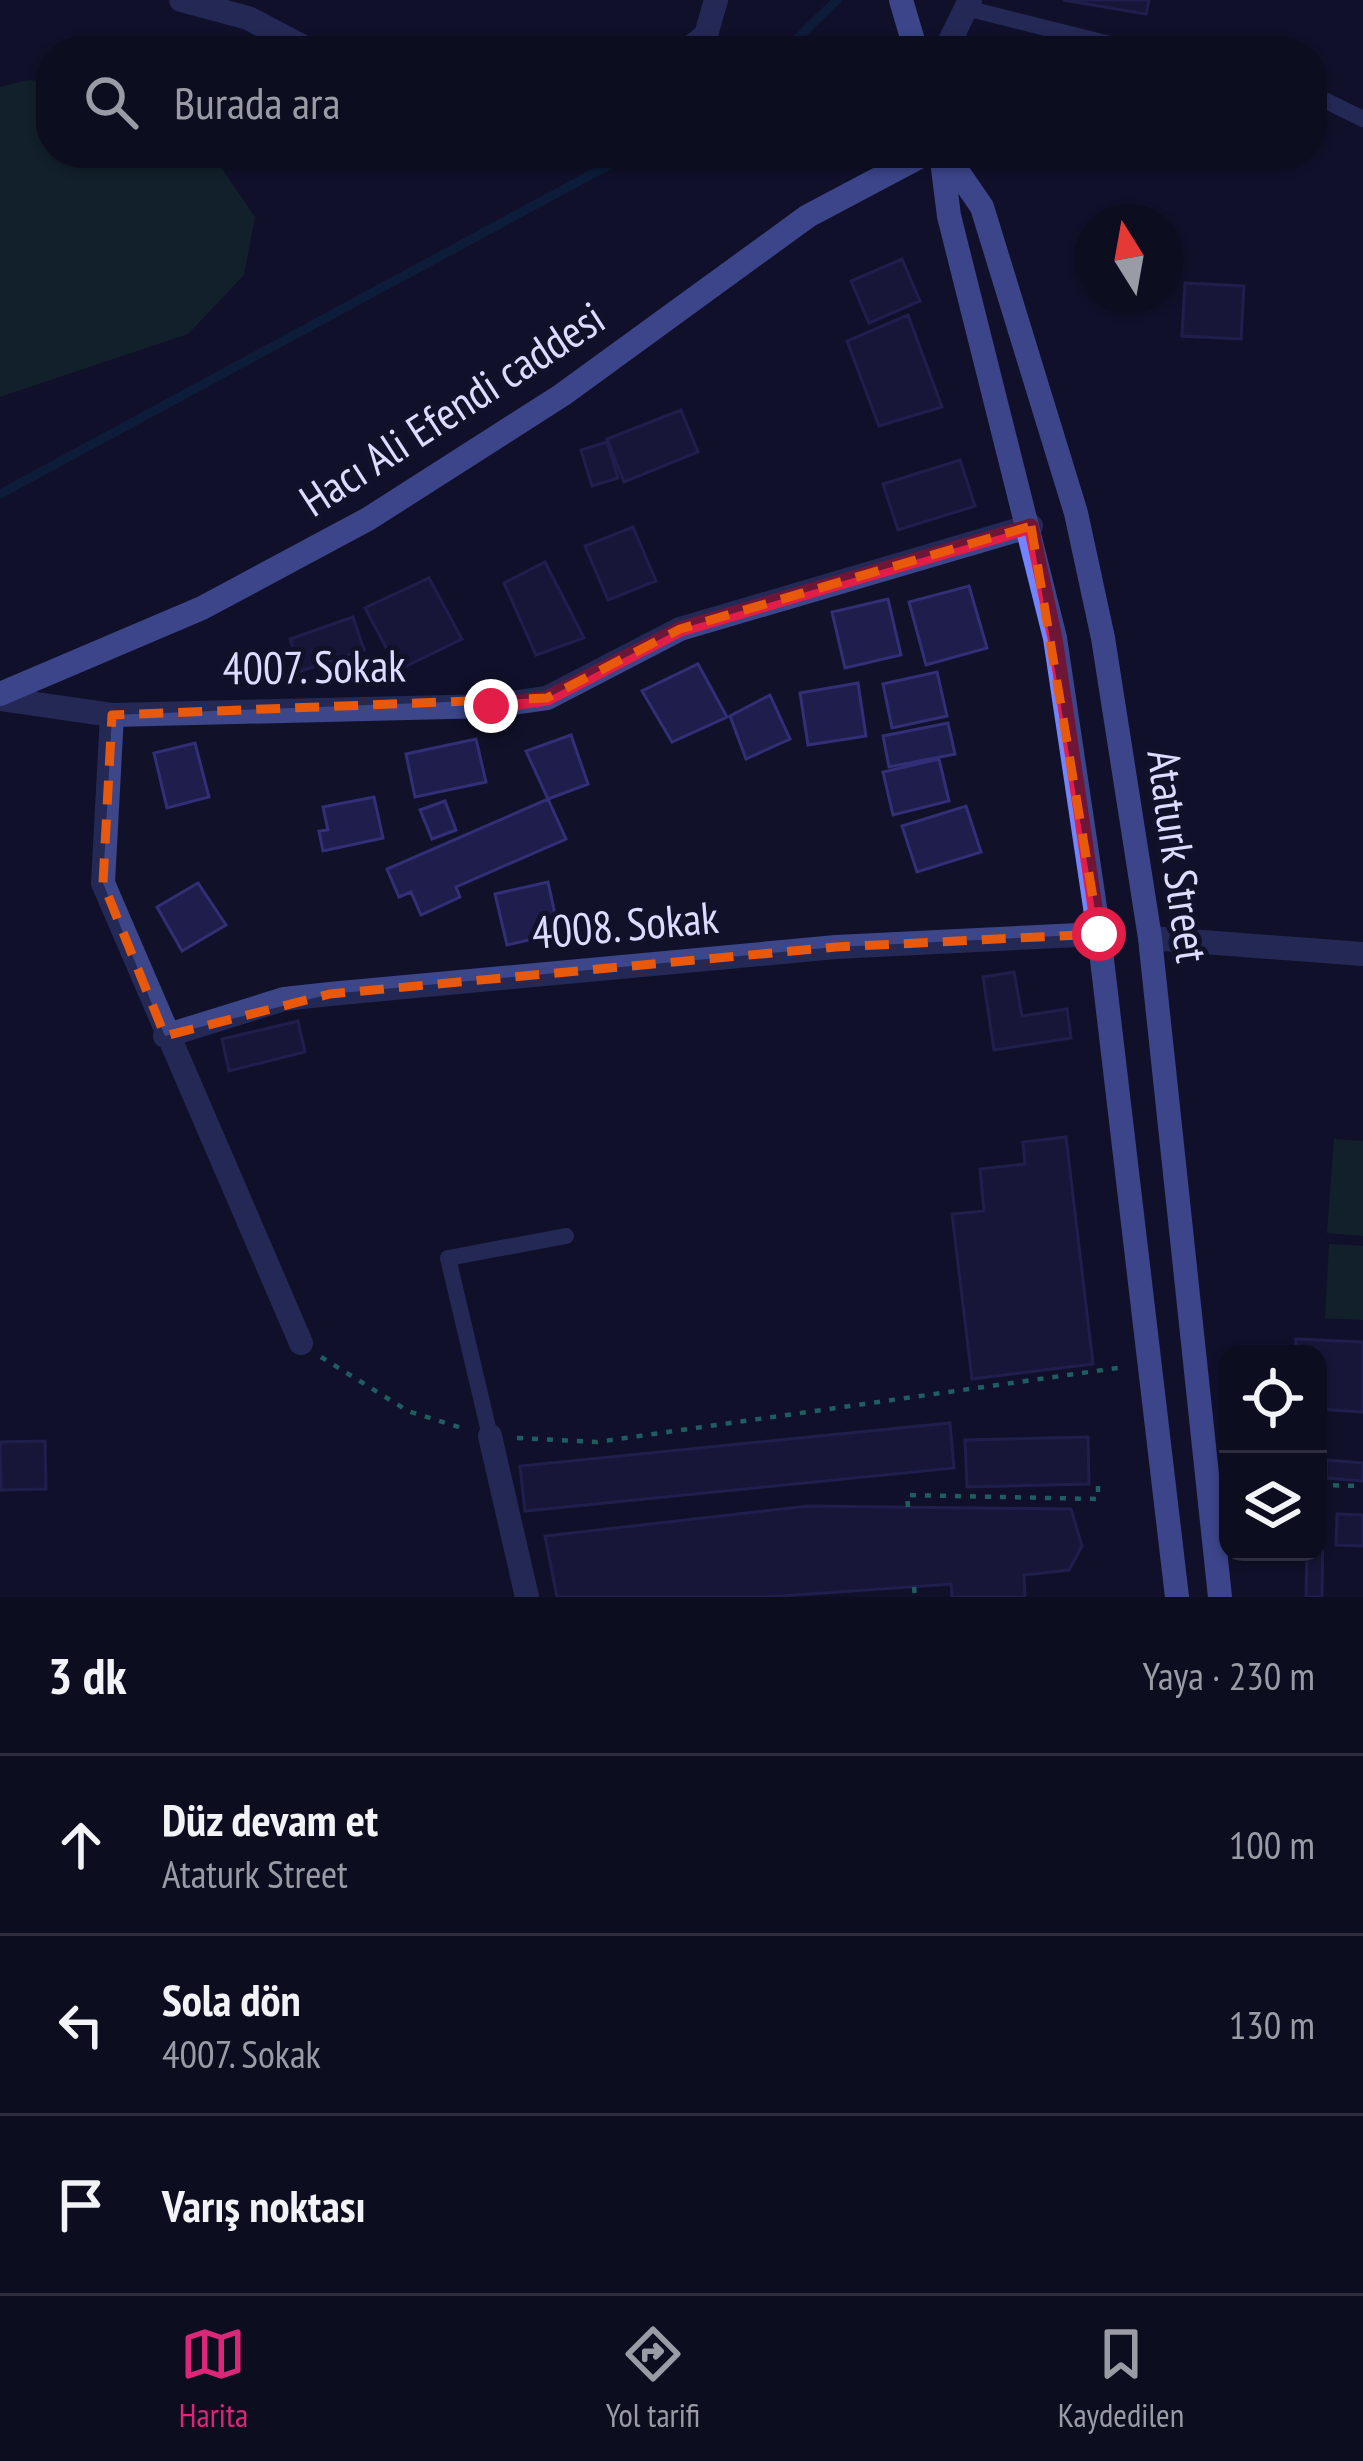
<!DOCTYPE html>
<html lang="tr">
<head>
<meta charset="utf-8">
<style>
  :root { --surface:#0d0d20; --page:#1b1b2d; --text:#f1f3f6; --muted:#9a9ca5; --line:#2d2d3e; --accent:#db2777 }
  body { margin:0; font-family:"PT Sans Narrow",sans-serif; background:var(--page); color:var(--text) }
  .controls { position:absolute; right:36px; bottom:36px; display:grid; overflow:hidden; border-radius:24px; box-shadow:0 3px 9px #0004 }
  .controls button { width:108px; height:108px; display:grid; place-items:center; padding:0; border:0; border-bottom:3px solid var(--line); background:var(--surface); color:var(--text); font:60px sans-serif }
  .compass { position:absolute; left:1075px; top:204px; width:108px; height:108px; border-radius:50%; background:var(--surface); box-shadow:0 3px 9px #0004; rotate:349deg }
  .stop { position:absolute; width:36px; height:36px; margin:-27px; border:9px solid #e11d48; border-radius:50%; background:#fff }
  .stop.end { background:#e11d48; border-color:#fff; box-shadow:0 3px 12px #0008 }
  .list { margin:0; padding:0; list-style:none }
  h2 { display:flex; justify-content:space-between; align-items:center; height:156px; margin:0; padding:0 48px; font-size:51px }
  h2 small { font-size:39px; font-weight:400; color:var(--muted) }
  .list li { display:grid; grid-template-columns:78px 1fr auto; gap:36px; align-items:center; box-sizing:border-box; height:180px; padding:0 48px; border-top:3px solid var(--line) }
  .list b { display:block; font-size:45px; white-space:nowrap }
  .list p { margin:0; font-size:39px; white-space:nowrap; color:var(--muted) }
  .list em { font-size:39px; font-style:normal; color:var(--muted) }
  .icon { flex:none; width:66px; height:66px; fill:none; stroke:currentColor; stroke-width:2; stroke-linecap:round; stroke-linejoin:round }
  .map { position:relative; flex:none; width:1363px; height:1597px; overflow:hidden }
  .search { position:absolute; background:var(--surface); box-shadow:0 3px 9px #0004; left:36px; right:36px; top:36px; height:132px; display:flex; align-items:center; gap:30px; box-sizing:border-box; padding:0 42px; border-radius:48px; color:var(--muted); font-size:45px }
  .sheet { height:696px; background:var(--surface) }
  nav { display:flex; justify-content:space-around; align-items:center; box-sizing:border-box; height:168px; border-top:3px solid var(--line); background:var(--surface); font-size:33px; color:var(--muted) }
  nav a { display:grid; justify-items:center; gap:6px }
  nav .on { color:var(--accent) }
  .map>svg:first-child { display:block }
</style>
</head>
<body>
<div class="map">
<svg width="1363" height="1597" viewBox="0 0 1363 1597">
  <rect width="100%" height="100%" fill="#11112a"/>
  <!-- green -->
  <path fill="#14342e" d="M28,80L51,82V153H211L255,217L244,275L188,334L0,397V87Z
    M1334,1139L1363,1141V1236L1327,1233Z
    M1329,1244L1363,1246V1320L1325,1318Z"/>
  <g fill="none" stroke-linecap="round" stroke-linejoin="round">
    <!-- stream -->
    <path stroke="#0b2c49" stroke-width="9" d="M784,51L837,0
      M0,494L631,153"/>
  </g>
  <!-- building -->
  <path fill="#1f1d4b" stroke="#322f77" stroke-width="3" d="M1063,0H1149L1146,14Z
    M902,259L920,301L869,323L851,281Z
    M1185,283L1244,286L1241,339L1182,336Z
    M908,315L942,407L879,426L847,341Z
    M681,410L698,452L624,482L607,439Z
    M607,442L618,478L592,486L581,450Z
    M960,460L975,506L898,530L883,484Z
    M633,527L656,581L608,600L585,546Z
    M545,562L584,638L536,655L504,583Z
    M429,578L462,639L398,670L365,608Z
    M969,586L987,648L926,665L909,602Z
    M888,599L901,655L845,668L832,612Z
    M353,617L364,650L301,671L290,639Z
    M698,664L727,717L672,742L642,691Z
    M937,672L947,716L892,728L883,684Z
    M858,683L866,736L808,745L800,693Z
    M770,695L790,739L746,759L730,716Z
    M948,723L955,754L889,767L883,736Z
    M571,735L588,784L548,799L526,751Z
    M476,739L486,782L415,797L406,754Z
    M195,743L209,797L167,808L154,753Z
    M939,759L949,801L893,815L883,772Z
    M374,797L383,838L323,851L319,831L328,830L323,807Z
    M548,799L566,839L456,887L460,897L421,915L411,892L399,897L387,869Z
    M445,801L456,830L432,839L420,810Z
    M966,806L981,852L917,872L902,826Z
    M548,882L559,933L507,945L495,894Z
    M198,883L226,925L182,951L157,907Z
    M1014,972L1022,1016L1067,1009L1071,1038L994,1050L983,977Z
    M298,1021L305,1052L229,1071L222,1039Z
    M1066,1137L1093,1364L972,1379L952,1214L984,1211L980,1169L1025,1164L1023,1142Z
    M1296,1339L1363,1342V1412L1318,1409V1354H1296Z
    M950,1423L954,1468L525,1511L520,1466Z
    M1088,1437L1089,1484L967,1487L965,1440Z
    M45,1441L46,1489L1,1490L0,1442Z
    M1327,1460L1363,1463V1481L1326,1478Z
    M809,1506L1071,1509L1082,1546L1069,1570L1024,1575L1025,1597H952L951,1584L767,1597H557L545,1536Z
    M1337,1514L1363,1515V1546L1336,1545Z
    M1318,1522L1323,1523L1322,1597H1306L1307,1552H1318Z"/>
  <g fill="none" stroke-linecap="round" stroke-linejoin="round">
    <!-- path -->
    <path stroke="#31bc9e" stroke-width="4.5" stroke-dasharray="6 9" stroke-linecap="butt" d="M321,1357L408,1411L465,1429
      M517,1438L597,1442L1124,1367
      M1318,1485L1363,1486
      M908,1507L907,1495L1098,1499V1482
      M914,1587L915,1597"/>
    <!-- lane -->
    <path stroke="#3c4689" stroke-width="16" d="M966,8L1138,51
      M1312,94L1363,119
      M490,1436L448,1258L566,1236"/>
    <!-- street -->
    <path stroke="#3c4689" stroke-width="24" d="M181,0L248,18L311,51
      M686,51L706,35L716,0
      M945,51L970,0
      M0,699L112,715L491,706L547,698L680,629L1031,526
      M112,715L103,883L301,1343
      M1150,938L1363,954
      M165,1036L284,999L330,994L836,947L1099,934
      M490,1436L527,1597"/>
    <!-- secondary -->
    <path stroke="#7285fe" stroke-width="24" d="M901,0L916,51
      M941,153L949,216L1055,638L1099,934L1177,1597
      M945,153L982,207L1076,513L1103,638L1150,938L1220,1597
      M0,694L202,608L368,519L562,395L808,216L927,153"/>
  </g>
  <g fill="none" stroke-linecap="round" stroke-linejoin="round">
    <!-- route -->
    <path stroke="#e11d48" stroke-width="15" d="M491,706L547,698L680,629L1031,526L1055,638L1099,934"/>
  </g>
  <!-- marked area -->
  <path d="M0 0H1363V1597H0ZM1031,526L1099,934L836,947L330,994L165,1036L103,883L112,715L547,698L680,629Z" fill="#11112a" fill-opacity=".55" fill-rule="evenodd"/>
  <path fill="none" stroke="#e8590c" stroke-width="9" stroke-dasharray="24 15" stroke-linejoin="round" d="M1031,526L1099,934L836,947L330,994L165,1036L103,883L112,715L547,698L680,629Z"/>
  <g text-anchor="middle" stroke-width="10" stroke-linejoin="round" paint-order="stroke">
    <!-- street labels -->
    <g font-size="45" fill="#dbdcff" stroke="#11112a">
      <text transform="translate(452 409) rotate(-33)" y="16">Hacı Ali Efendi caddesi</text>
      <text transform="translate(314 667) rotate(-1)" y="16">4007. Sokak</text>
      <text transform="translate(1178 856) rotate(82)" y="16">Ataturk Street</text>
      <text transform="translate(625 925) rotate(-5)" y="16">4008. Sokak</text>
    </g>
  </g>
</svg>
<div class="controls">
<button><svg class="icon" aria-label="locate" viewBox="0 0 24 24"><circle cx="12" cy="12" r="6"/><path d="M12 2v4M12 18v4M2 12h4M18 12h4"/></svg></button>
<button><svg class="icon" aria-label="layers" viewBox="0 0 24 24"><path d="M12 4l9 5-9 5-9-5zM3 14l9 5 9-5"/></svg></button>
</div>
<svg class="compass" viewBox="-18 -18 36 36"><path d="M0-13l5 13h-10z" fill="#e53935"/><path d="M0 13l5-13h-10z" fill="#9a9ca5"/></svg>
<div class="stop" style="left:1099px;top:934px"></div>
<div class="stop end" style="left:491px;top:706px"></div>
<div class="search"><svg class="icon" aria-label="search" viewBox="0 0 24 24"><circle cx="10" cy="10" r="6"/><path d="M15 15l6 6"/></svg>Burada ara</div>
</div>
<section class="sheet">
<h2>3 dk<small>Yaya · 230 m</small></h2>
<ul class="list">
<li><svg class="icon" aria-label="ahead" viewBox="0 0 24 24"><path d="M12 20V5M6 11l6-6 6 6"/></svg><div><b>Düz devam et</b><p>Ataturk Street</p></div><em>100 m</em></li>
<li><svg class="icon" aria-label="left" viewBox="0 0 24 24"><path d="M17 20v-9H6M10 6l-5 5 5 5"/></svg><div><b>Sola dön</b><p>4007. Sokak</p></div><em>130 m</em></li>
<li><svg class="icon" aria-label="arrive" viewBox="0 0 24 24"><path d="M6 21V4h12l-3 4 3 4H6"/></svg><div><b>Varış noktası</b></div></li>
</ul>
</section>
<nav>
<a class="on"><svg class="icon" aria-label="map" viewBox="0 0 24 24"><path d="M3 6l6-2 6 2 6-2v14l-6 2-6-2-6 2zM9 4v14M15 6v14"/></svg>Harita</a>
<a><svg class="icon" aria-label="directions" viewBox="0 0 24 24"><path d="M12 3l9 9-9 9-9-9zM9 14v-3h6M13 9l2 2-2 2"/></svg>Yol tarifi</a>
<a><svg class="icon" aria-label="saved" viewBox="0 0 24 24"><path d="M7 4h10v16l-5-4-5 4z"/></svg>Kaydedilen</a>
</nav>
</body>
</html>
